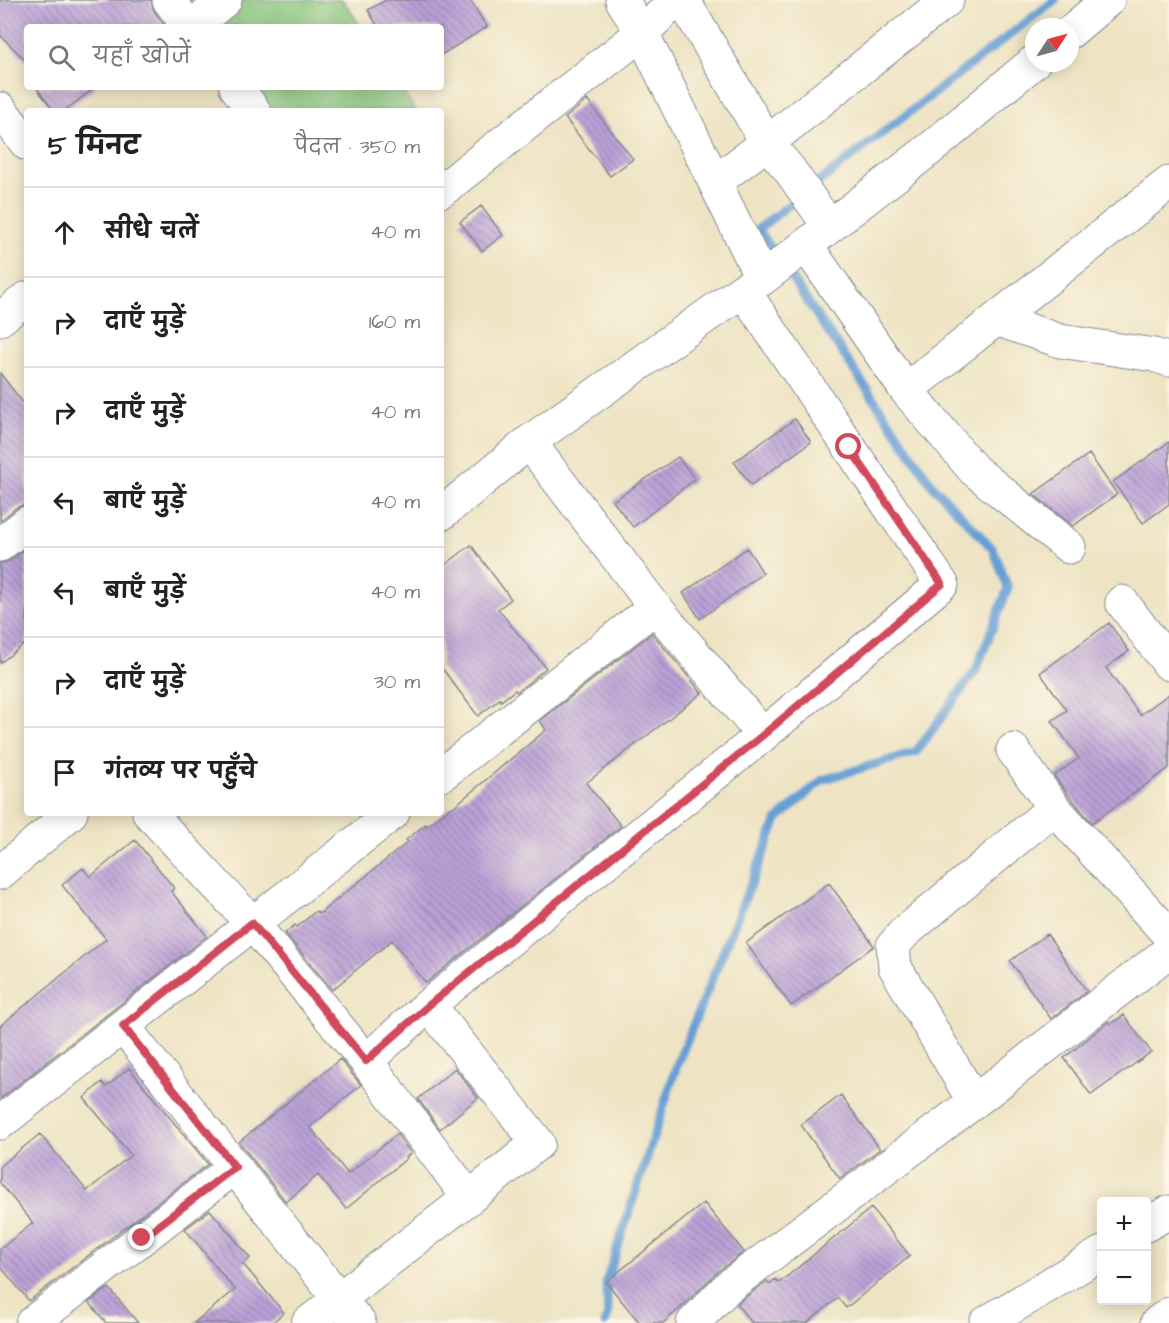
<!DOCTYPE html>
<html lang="hi">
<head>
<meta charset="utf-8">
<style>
  :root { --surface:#fff; --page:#f6f6f6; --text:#222; --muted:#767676; --line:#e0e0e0 }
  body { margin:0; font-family:"Architects Daughter","Playpen Sans Deva",sans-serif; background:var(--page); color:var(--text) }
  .controls { position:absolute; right:18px; bottom:18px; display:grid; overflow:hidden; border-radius:6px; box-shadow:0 3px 15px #0003 }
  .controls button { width:54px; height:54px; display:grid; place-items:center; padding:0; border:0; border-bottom:2px solid var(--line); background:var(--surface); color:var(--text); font:30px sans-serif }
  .compass { position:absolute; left:1025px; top:18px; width:54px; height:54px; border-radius:50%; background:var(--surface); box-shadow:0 3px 15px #0003; rotate:54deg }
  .stop { position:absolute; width:18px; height:18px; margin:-14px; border:4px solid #d1495b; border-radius:50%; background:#fff }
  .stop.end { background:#d1495b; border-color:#fff; box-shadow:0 2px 6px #0008 }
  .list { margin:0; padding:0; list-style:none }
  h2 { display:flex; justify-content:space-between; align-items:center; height:78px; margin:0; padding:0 24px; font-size:26px }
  h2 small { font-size:20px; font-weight:400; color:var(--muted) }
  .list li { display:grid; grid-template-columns:39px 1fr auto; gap:18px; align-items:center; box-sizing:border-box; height:90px; padding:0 24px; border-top:2px solid var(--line) }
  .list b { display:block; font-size:22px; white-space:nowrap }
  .list em { font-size:20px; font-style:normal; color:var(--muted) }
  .icon { flex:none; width:33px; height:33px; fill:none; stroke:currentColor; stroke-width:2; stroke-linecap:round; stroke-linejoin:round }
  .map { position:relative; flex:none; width:1169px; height:1323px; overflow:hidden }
  .search { position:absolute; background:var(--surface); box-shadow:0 3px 15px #0003; left:24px; top:24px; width:420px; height:66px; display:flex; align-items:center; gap:15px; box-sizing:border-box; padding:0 21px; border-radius:6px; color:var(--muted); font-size:22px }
  .panel { position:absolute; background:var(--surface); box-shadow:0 3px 15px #0003; left:24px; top:108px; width:420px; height:708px; border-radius:6px }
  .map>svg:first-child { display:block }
</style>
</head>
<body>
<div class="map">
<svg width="1169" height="1323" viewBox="0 0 1169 1323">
  <defs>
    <pattern id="building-back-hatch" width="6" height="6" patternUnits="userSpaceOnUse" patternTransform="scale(1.5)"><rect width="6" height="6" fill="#bba0d7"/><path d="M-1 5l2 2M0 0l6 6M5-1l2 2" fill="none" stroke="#9783b2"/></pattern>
  </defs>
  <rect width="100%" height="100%" fill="#fcf5e5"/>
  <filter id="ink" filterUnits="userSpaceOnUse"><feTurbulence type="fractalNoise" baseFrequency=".0167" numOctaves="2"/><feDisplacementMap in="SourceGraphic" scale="12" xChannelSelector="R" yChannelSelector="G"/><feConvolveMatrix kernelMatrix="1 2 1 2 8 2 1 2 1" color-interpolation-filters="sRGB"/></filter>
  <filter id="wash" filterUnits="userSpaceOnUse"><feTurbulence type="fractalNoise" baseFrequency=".008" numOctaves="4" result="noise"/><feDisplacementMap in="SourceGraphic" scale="24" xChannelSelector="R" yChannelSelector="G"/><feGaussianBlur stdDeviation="1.35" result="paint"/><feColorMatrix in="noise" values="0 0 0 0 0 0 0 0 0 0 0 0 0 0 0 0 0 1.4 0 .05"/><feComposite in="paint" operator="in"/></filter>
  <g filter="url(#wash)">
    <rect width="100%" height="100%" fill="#eee4c4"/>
    <!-- park -->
    <path fill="#85c57d" stroke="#507a6e" stroke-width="1.5" d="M244,0H343L361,27H211Z
      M225,87H400L416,111H240Z"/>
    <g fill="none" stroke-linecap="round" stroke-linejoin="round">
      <!-- stream -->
      <path stroke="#669fd5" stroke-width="9" d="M605,1323L608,1315L606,1282L678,1062L777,820L822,780L916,752L976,670L1008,588L993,549L933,486L758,229L1055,0"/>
    </g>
    <g id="blocks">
      <!-- building -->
      <path fill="url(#building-back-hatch)" d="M0,0H151L154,11L164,25L161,27H27V62L0,35Z
        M386,0H470L487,27L441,55V27H378L368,10Z
        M36,87H96L64,111H54Z
        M587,100L633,159L610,176L565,118Z
        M481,206L503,235L482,251L460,222Z
        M0,373L27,408V505H23L16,508L0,521Z
        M795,419L811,442L751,485L734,462Z
        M1169,442V504L1143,523L1113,482Z
        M1089,454L1117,494L1073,526L1033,494Z
        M678,457L695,479L633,527L613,501Z
        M471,545L511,599L498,609L546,668L517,692L515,690L501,701L500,699L478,716L441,667V568Z
        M27,547V642L0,663V563H4L11,560Z
        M747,548L763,573L700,619L683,593Z
        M1109,623L1129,651L1106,668L1140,715L1169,694V768L1092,823L1069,796L1054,776L1079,758L1052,721L1067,710L1040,673Z
        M652,633L702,693L586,783L621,826L426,983L392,940L332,990L285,933L295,925L297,927L316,911L319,914L408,842L406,840L426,824L427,826L451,807L452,808L546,730L540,721Z
        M135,840L174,888L171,891L207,936L0,1099V1026L106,939L62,885L83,868L90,877Z
        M829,883L874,946L791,1006L746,943Z
        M1047,934L1087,991L1051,1019L1010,961Z
        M1124,1015L1151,1052L1091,1095L1064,1058L1108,1022L1110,1024Z
        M340,1059L361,1085L310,1127L348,1174L397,1134L411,1153L406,1157L407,1158L346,1209L318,1175L286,1202L239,1142Z
        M129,1068L208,1164L29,1301L0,1266V1249L33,1223L0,1183V1166L40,1134L87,1191L131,1155L84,1098L102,1082L106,1087Z
        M455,1068L478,1098L440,1129L418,1099Z
        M841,1095L880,1149L840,1179L801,1125Z
        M704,1203L744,1252L717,1272L684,1305L663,1323H640L606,1282Z
        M871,1208L910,1256L846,1308L838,1298L807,1323H752L737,1305L740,1301L767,1281L770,1284L775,1279L779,1283Z
        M210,1210L250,1258L243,1264L284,1313L271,1323H194L235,1290L185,1229Z
        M109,1288L138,1323H106L89,1302Z"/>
    </g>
  </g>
  <g filter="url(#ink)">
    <use href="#blocks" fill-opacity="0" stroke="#848a91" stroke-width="1.5"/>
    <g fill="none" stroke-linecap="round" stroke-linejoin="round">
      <!-- minor casing -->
      <g stroke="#848a91" stroke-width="35">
        <path id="minor" d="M169,0L189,27
          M622,0L642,33L762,279
          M683,0L767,143L789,169L829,226
          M192,27L225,0
          M1070,32L1108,0
          M236,87L254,111
          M0,109L27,144
          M715,182L767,143L947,0
          M441,191L642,33L676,0
          M806,245L906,390L1169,183
          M0,319L27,298
          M996,319L1060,341L1154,355L1169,360
          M906,390L974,470L1069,547
          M529,442L655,607L763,735
          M441,514L529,442L743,290L762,279L935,145L1034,62
          M0,545L27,523
          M1122,602L1169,664
          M441,775L655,607
          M1054,808L1169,935
          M0,873L71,813
          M429,1005L538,1143L469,1198
          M123,1026L339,1299L469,1198L366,1061L252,923L149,813
          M366,1061L429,1005L763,735L942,584L743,290
          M974,1102L895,967L893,946L904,933L1054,808L1013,750
          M0,1123L393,813
          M1146,1225L1169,1212
          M32,1323L235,1167
          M308,1323L339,1299L359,1323
          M693,1323L728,1287L974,1102L1169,951
          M986,1323L1102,1253
          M1157,1323L1169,1314"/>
      </g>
      <!-- minor -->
      <use href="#minor" stroke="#fff" stroke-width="33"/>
    </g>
  </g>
  <g fill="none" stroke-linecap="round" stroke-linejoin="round" filter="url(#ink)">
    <!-- route -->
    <path stroke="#d1495b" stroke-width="8" d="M142,1238L235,1167L123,1026L252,923L366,1061L429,1005L763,735L942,584L849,447"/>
  </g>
</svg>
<div class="controls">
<button>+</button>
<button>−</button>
</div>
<svg class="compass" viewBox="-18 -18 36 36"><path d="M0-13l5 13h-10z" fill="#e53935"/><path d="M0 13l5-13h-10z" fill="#767676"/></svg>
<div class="stop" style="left:849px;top:447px"></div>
<div class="stop end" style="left:142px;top:1238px"></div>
<div class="search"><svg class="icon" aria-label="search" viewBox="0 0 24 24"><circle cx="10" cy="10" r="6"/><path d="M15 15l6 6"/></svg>यहाँ खोजें</div>
<section class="panel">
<h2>5 मिनट<small>पैदल · 350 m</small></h2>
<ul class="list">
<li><svg class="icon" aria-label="ahead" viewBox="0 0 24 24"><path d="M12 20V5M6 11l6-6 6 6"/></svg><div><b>सीधे चलें</b></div><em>40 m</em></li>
<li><svg class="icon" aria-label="right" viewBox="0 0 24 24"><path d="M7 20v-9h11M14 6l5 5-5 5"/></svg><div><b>दाएँ मुड़ें</b></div><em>160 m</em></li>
<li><svg class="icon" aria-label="right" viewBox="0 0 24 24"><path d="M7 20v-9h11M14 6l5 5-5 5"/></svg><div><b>दाएँ मुड़ें</b></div><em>40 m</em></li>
<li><svg class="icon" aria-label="left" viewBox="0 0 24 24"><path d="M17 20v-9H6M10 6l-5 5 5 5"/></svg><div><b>बाएँ मुड़ें</b></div><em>40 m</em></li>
<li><svg class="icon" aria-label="left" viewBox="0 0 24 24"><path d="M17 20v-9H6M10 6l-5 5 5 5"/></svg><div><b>बाएँ मुड़ें</b></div><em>40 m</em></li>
<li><svg class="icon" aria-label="right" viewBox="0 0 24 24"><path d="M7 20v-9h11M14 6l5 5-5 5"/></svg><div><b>दाएँ मुड़ें</b></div><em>30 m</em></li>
<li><svg class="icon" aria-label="arrive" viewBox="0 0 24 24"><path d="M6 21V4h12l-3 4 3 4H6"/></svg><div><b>गंतव्य पर पहुँचे</b></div></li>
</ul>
</section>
</div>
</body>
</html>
